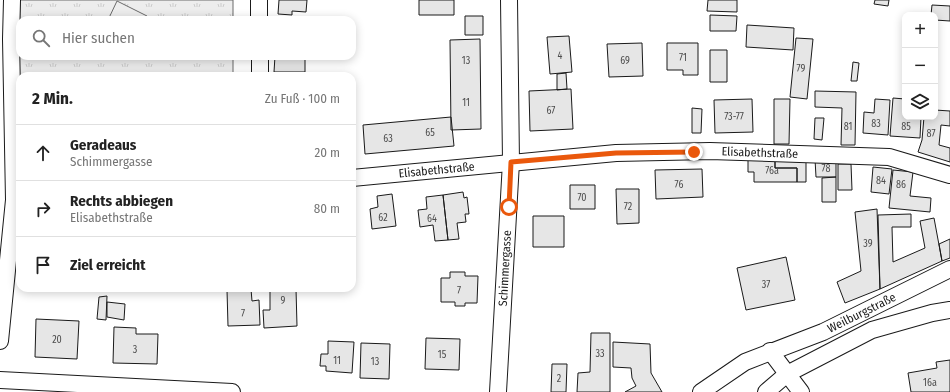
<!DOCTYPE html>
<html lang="de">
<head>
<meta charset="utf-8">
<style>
  :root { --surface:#fff; --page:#f6f6f6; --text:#222; --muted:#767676; --line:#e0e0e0 }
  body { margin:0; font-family:"Fira Sans Condensed",sans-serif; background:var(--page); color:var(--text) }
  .controls { position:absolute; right:12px; top:12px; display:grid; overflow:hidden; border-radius:8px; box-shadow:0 2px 10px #0003 }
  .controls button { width:36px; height:36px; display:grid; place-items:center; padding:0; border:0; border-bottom:1px solid var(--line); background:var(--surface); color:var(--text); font:20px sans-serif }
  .stop { position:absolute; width:12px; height:12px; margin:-9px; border:3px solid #ea580c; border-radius:50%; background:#fff }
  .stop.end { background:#ea580c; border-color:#fff; box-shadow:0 1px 4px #0008 }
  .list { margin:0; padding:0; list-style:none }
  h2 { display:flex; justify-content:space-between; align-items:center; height:52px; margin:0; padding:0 16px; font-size:17px }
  h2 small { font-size:13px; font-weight:400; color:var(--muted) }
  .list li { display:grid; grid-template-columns:26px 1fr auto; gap:12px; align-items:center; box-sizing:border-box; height:56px; padding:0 16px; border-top:1px solid var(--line) }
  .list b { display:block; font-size:15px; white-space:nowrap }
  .list p { margin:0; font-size:13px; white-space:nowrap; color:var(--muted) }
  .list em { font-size:13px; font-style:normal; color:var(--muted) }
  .icon { flex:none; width:22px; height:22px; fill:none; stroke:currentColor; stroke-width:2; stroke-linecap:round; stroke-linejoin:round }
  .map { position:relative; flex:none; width:950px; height:392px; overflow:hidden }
  .search { position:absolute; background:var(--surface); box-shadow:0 2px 10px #0003; left:16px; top:16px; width:340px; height:44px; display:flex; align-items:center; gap:10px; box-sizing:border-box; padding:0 14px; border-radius:12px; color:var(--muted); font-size:15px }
  .panel { position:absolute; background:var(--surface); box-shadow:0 2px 10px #0003; left:16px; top:72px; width:340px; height:220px; border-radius:12px }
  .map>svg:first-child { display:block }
</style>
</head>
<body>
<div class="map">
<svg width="950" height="392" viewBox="0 0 950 392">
  <defs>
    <pattern id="park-tufts" width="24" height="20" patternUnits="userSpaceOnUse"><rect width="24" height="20" fill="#ededed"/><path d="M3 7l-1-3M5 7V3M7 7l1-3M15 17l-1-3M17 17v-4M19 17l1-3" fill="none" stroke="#cbcbcb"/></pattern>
  </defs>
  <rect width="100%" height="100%" fill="#fff"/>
  <!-- park -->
  <path fill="url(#park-tufts)" stroke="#6a6a6a" d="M20,0H233V20H20V56H233V76H20V197L17,198Z"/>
  <!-- pitch -->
  <path fill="#ededed" stroke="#6a6a6a" d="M117,1L147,16L145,20H108Z"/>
  <!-- building -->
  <path fill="#e6e6e6" stroke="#1a1a1a" d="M279,0H307L306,12L292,11V15L278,14Z
    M419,0H454V15H419Z
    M708,0H737V12L707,11Z
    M875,0H889L888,6L874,4Z
    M932,5L950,6V21L935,20V15H931Z
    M710,15L737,16L736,31H710Z
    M465,16H483V35H465Z
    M747,25L794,28L793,50L746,47Z
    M569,36L572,72L550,74L547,37Z
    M796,38L813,39L807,99L790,97Z
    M480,39L481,129L451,130L450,40Z
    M642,43L643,76L609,77L607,44Z
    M667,43H698V75H683V70H667Z
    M710,50H727V82H710Z
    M275,56H305V72H274Z
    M853,62L859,63L857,81H851Z
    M566,73L567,89L557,90V74Z
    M571,89L573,129L530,131L529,91Z
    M815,91L856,92L855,145H841L842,108L815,107Z
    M893,98L905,99V117H921L920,138L890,136Z
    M752,99L753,132L715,133L714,100Z
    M774,99H790L789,144H774Z
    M875,99L890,100L888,135L863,133L864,112L874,113Z
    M692,108L702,109L701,133H692Z
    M935,110L950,111V126L941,125L939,145L950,148V162L918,152L922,140L924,117H935Z
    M451,117L454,146L365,154L363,125Z
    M815,118H824L822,140L814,139Z
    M748,159H775V168H797V182H754V172H748Z
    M775,159H806V182H797V168H775Z
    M815,159H836V177H816Z
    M838,164H851L852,190H838Z
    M873,167L892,169L889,194L871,192Z
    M702,169L703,197L656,199L655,170Z
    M893,170L913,172L910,196L931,198L930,212L889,208Z
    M836,177V202H822V178Z
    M570,185H595V209H570Z
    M616,189H639V223L617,224Z
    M463,192L464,198L467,197L469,214H465L466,222L457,223L459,239L448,240L443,195Z
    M392,194L396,226L372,229L370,209L378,207L377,196Z
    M443,195L448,240L435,241L433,225L420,227L418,210L427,209L426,197Z
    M877,209L880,289L845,303L837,282L861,271L855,212Z
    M911,214V227H892L893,262L925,248L920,221L934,218L942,261L880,289L878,215Z
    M533,216H564V247H533Z
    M950,239V258L942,261L939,244Z
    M786,257L795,300L746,310L737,268Z
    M450,272H465V276H478L477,303H465V306H455V302H441V278H450Z
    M251,289L252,301L259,300L260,325L228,326L227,290Z
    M296,289L297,326L264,328L263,310H270V290Z
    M107,296L106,320L97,319L99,297Z
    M107,302L125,304L124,320L107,317Z
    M36,319L79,321L77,359L35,357Z
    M114,327L136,328V334H158L157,364L113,363Z
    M591,333H610V392H577L578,373L590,372Z
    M426,338L460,339L459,370L425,369Z
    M328,341L354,342L352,373L326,371V366H320L321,354H328Z
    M613,342L650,344L651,373L662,392H625L636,386L632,378L631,368L613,367Z
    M361,343L390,344L389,379L360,378Z
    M950,360V392H911L908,373L937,368L936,362Z
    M552,364H567L566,392H551Z"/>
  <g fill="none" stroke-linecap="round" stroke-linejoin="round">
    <!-- minor casing -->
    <g stroke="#1a1a1a" stroke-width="18">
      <g id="minor">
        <path d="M259,0V20"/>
        <path d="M260,56V76"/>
        <path id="s1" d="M352,178L616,153L710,151L889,157L950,175"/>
        <path d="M0,341L14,200L11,39L12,0"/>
        <path d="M770,351L801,392"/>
        <path d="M0,380L232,392"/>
        <path id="s2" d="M498,392L511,162L509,0"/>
        <path id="s3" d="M701,392L745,362L823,332L950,269"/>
        <path d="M766,392L787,374L872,330L932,313L950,310"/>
      </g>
    </g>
    <!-- minor -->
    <use href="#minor" stroke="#fff" stroke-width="16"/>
  </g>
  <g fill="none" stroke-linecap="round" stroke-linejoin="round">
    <!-- route -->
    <path stroke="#ea580c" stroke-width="5" d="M509,207L511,162L616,153L694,152"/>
  </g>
  <g text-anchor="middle" stroke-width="3" stroke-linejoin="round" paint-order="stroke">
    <!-- number labels -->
    <g font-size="10" fill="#4d4d4d">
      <text x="560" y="59">4</text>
      <text x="683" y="61">71</text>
      <text x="466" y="64">13</text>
      <text x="625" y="64">69</text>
      <text x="801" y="72">79</text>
      <text x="466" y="106">11</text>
      <text x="551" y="114">67</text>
      <text x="734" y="120">73-77</text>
      <text x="876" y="127">83</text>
      <text x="848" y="130">81</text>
      <text x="906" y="130">85</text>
      <text x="430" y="136">65</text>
      <text x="931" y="137">87</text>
      <text x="388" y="142">63</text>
      <text x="826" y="172">78</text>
      <text x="772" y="174">76a</text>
      <text x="881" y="184">84</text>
      <text x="679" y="188">76</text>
      <text x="901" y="188">86</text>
      <text x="582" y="201">70</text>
      <text x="628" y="210">72</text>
      <text x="383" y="221">62</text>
      <text x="432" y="222">64</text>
      <text x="868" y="247">39</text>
      <text x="766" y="288">37</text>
      <text x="459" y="294">7</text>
      <text x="283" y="304">9</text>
      <text x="243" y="317">7</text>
      <text x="57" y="343">20</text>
      <text x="135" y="353">3</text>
      <text x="600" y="357">33</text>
      <text x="442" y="358">15</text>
      <text x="337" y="364">11</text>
      <text x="375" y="365">13</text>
      <text x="559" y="382">2</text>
      <text x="930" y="386">16a</text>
    </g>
    <!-- street labels -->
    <g font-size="12" fill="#1a1a1a" stroke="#fff">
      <text dy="4" stroke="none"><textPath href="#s1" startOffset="409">Elisabethstraße</textPath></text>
      <text dy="4" stroke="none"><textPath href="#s1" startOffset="85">Elisabethstraße</textPath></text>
      <text dy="4" stroke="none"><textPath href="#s2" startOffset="124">Schimmergasse</textPath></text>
      <text dy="4" stroke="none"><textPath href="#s3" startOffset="180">Weilburgstraße</textPath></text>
    </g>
  </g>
</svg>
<div class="controls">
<button>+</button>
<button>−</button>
<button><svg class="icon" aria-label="layers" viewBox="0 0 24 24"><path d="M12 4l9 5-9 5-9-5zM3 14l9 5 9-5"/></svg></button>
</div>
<div class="stop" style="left:509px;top:207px"></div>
<div class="stop end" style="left:694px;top:152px"></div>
<div class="search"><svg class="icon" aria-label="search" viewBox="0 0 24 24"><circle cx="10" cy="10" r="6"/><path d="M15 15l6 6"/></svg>Hier suchen</div>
<section class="panel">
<h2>2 Min.<small>Zu Fuß · 100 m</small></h2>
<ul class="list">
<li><svg class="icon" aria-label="ahead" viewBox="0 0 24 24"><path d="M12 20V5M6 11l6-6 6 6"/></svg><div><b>Geradeaus</b><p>Schimmergasse</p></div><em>20 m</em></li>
<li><svg class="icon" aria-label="right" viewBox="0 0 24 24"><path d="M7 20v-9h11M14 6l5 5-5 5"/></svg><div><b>Rechts abbiegen</b><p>Elisabethstraße</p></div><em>80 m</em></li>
<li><svg class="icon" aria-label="arrive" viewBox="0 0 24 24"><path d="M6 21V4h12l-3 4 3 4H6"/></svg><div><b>Ziel erreicht</b></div></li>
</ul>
</section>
</div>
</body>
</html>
